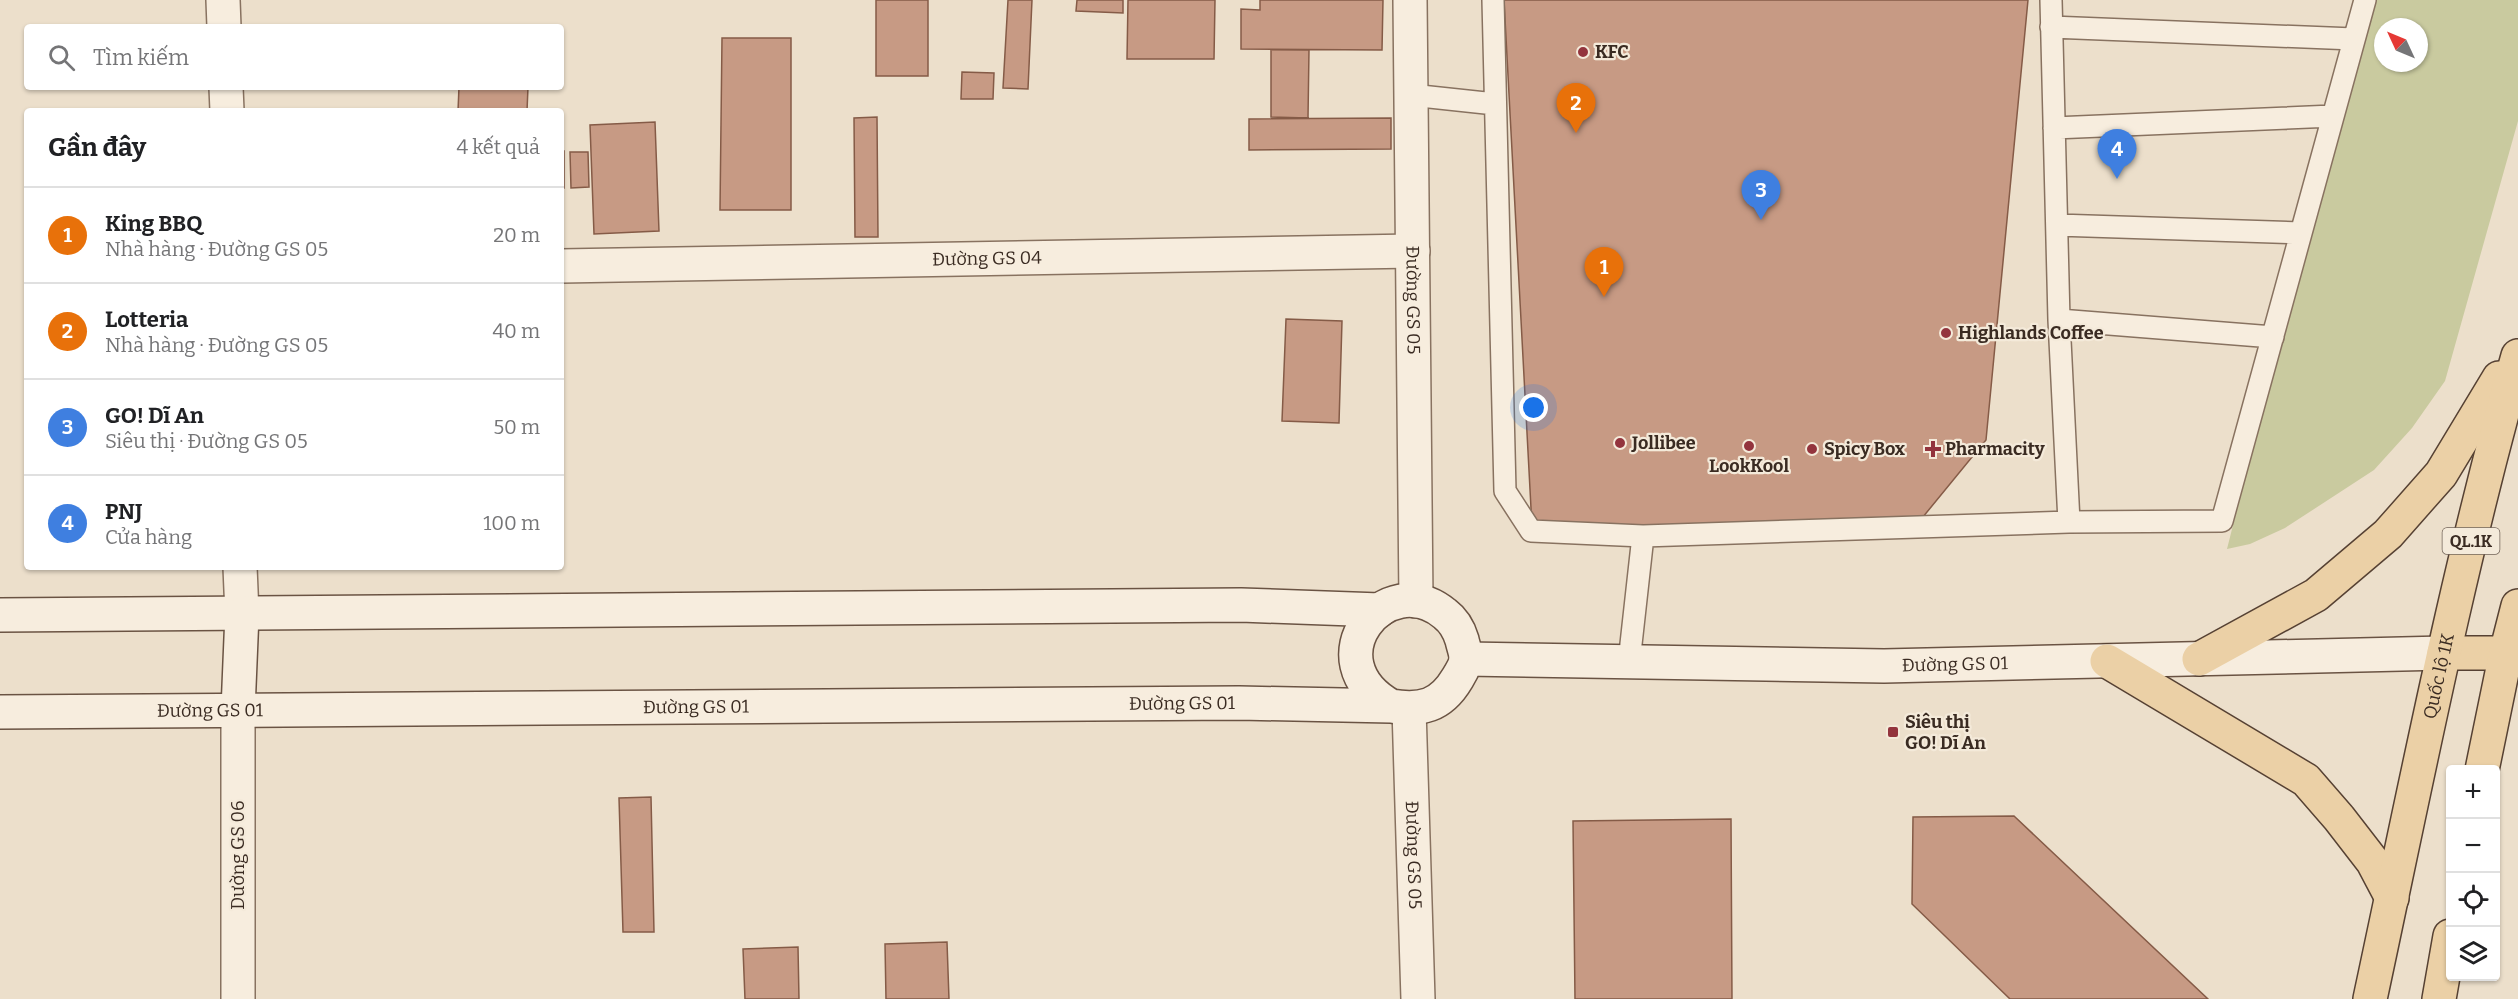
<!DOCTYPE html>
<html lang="vi">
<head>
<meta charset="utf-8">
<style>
  :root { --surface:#fff; --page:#f6f6f6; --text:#202124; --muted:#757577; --line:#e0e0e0; --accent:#1a73e8 }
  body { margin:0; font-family:Bitter,serif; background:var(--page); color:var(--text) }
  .controls { position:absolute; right:18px; bottom:18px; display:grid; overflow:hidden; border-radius:6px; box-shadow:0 2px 4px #0004 }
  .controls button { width:54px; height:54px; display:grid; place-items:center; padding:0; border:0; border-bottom:2px solid var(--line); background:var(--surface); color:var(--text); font:30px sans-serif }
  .compass { position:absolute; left:2374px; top:18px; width:54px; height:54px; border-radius:50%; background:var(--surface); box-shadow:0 2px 4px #0004; rotate:314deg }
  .you { position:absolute; left:1534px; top:408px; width:21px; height:21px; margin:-15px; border:4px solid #fff; border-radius:50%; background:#1a73e8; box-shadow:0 0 0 9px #1a73e833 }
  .badge { display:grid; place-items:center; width:39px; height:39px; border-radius:50%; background:var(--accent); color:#fff; font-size:20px; font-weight:700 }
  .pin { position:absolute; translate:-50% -50px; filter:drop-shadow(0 2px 3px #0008) }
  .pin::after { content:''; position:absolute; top:32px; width:21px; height:18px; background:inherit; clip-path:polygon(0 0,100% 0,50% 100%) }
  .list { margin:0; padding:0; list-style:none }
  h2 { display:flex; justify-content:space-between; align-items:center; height:78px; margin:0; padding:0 24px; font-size:26px }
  h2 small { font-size:20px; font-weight:400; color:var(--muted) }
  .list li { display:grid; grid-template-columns:39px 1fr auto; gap:18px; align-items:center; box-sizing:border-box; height:96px; padding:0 24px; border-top:2px solid var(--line) }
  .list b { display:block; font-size:22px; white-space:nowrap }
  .list p { margin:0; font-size:20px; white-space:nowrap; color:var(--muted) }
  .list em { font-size:20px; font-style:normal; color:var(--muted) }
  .icon { flex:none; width:33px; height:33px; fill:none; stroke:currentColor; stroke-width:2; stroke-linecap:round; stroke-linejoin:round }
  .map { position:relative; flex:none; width:2518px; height:999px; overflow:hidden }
  .search { position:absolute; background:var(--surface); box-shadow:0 2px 4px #0004; left:24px; top:24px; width:540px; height:66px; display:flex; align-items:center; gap:15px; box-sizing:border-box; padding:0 21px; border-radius:6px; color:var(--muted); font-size:22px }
  .panel { position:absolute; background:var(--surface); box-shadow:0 2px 4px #0004; left:24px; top:108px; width:540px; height:462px; border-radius:6px }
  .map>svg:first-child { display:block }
</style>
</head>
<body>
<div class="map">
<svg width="2518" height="999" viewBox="0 0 2518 999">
  <rect width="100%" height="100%" fill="#ecdfcb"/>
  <!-- green -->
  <path fill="#c9ca9f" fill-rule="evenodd" d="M2365,0H2518V121L2445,381L2412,428L2374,470L2285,528L2250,544L2227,549ZM2383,27H2419V63H2383Z"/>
  <!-- building -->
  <path fill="#c79a84" stroke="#855b47" stroke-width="1.5" d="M876,0H928V76H876Z
    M1008,0H1032L1028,89L1003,88Z
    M1077,0H1123V13L1076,11Z
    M1128,0H1215L1214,59H1127Z
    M1260,0H1383L1382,50L1241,49V9L1260,10Z
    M1504,0H2028L1986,440L1918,523L1532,527Z
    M722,38H791V210H720Z
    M1271,50H1309L1308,118L1271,117Z
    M962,72L994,73L993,99H961Z
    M459,87H528L527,111H458Z
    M877,117L878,237H855L854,118Z
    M1391,118V149L1249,150V119Z
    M655,122L659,231L594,234L590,125Z
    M561,151H564V188H561Z
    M570,152H588L589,187L571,188Z
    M1286,319L1342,321L1339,423L1282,421Z
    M651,797L654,932H623L619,798Z
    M2014,816L2208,999H2010L1912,904L1913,817Z
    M1731,819L1732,999H1575L1573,821Z
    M947,942L949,999H886L885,944Z
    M798,947L799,999H745L743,949Z"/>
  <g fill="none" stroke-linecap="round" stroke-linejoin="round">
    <!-- lane casing -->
    <g stroke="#887260" stroke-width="24">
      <path id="lane" d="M1493,0L1505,491L1531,531L1643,536L2069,522L2222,521L2365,0
        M2051,0L2059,320L2069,522
        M2051,27L2354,39
        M1411,95L1495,104
        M2054,128L2333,116
        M2057,225L2301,233
        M2059,320L2273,337
        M1629,662L1643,536"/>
    </g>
    <!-- street casing -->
    <g stroke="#887260" stroke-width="36">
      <g id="street">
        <path d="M223,0L224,27"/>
        <path id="s1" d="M1410,0L1416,601"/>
        <path d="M226,87L227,111"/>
        <path id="s2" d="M561,266L1413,251"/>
        <path d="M240,567L242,614"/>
        <path id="s3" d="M1409,709L1418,999"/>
        <path d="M238,999V710"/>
      </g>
    </g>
    <!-- secondary casing -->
    <g stroke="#6a5343" stroke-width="36">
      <g id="secondary">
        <path d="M0,615L1241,605L1380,610"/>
        <path id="s4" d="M1466,659L1884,666L2444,653"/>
        <path d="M238,710L242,614"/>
        <path id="s5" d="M0,712L1239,703L1391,706C1421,711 1441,706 1457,679C1460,674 1466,665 1466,658C1466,653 1463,645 1462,640C1459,630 1453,620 1445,614C1386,565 1310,660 1391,706"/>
      </g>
    </g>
    <!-- primary casing -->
    <g stroke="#564133" stroke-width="36">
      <g id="primary">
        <path d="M2444,653H2506"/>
        <path d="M2199,659L2316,595L2388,534L2441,474L2499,378"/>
        <path d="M2107,661L2306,780L2339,818L2373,862L2392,898"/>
        <path d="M2482,770L2506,653L2518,606"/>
        <path id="s6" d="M2370,999C2416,784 2458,567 2518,356"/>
        <path d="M2439,999L2450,936"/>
      </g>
    </g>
    <!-- lane -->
    <use href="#lane" stroke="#f7edde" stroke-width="21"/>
    <!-- street -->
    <use href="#street" stroke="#f7edde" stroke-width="33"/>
    <!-- secondary -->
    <use href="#secondary" stroke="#f7edde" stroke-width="33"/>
    <!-- primary -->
    <use href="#primary" stroke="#ebd0a6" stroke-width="33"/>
  </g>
  <!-- markers -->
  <g fill="#93343d" stroke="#f4eada" stroke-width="2">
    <circle cx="1583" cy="52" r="6"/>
    <circle cx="1946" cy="333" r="6"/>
    <circle cx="1620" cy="443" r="6"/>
    <circle cx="1749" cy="446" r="6"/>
    <circle cx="1812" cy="449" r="6"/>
    <path d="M1930 440h6v6h6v6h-6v6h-6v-6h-6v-6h6z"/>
    <rect x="1887" y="726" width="12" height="12" rx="3"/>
  </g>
  <g text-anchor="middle" stroke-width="4.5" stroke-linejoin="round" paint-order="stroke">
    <!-- shield labels -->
    <rect fill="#f4eada" stroke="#726459" stroke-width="1.5" x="2442.5" y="528" width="57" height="26" rx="4.5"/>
    <g font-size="16" font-weight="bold" fill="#3a2b22">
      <text x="2471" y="547">QL.1K</text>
    </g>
    <!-- poi labels -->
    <g font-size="18" font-weight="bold" fill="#3a2b22" stroke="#f4eada" text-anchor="start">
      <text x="1595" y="58">KFC</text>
      <text x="1958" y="339">Highlands Coffee</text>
      <text x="1632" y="449">Jollibee</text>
      <text x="1824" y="455">Spicy Box</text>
      <text x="1945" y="455">Pharmacity</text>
      <text x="1749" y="472" text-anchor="middle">LookKool</text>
      <text x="1905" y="728">Siêu thị<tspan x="1905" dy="21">GO! Dĩ An</tspan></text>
    </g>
    <!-- street labels -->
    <g font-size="18" fill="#3a2b22" stroke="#f4eada">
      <text dy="6" stroke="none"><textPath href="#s2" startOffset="426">Đường GS 04</textPath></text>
      <text dy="6" stroke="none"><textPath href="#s1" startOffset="300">Đường GS 05</textPath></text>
      <text dy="6" stroke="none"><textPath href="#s4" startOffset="489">Đường GS 01</textPath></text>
      <text dy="6" stroke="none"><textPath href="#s6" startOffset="330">Quốc lộ 1K</textPath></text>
      <text dy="6" stroke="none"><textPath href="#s5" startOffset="1182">Đường GS 01</textPath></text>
      <text dy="6" stroke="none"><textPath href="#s5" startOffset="696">Đường GS 01</textPath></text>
      <text dy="6" stroke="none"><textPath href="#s5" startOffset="210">Đường GS 01</textPath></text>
      <text dy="6" stroke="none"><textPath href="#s3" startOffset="146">Đường GS 05</textPath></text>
      <text transform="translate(238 855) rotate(-90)" y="6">Dường GS 06</text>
    </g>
  </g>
</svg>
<div class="controls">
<button>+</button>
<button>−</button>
<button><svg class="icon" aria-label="locate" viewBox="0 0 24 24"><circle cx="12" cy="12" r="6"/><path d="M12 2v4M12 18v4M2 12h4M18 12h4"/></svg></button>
<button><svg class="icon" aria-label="layers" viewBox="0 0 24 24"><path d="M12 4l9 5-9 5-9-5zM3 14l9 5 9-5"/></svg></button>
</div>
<svg class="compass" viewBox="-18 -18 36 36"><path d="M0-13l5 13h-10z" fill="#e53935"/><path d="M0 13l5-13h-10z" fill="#757577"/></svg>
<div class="you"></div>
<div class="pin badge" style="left:1604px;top:297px;background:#e8710a">1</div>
<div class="pin badge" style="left:1576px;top:133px;background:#e8710a">2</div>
<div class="pin badge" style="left:1761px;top:220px;background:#3f7fe0">3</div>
<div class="pin badge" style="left:2117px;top:179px;background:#3f7fe0">4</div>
<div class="search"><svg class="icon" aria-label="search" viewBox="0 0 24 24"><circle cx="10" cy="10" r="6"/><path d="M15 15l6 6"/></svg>Tìm kiếm</div>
<section class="panel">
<h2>Gần đây<small>4 kết quả</small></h2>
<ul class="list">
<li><span class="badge" style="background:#e8710a">1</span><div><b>King BBQ</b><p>Nhà hàng · Đường GS 05</p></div><em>20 m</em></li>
<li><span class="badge" style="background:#e8710a">2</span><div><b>Lotteria</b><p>Nhà hàng · Đường GS 05</p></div><em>40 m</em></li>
<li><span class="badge" style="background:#3f7fe0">3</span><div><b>GO! Dĩ An</b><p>Siêu thị · Đường GS 05</p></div><em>50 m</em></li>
<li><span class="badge" style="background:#3f7fe0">4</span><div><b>PNJ</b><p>Cửa hàng</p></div><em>100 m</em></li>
</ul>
</section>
</div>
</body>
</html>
